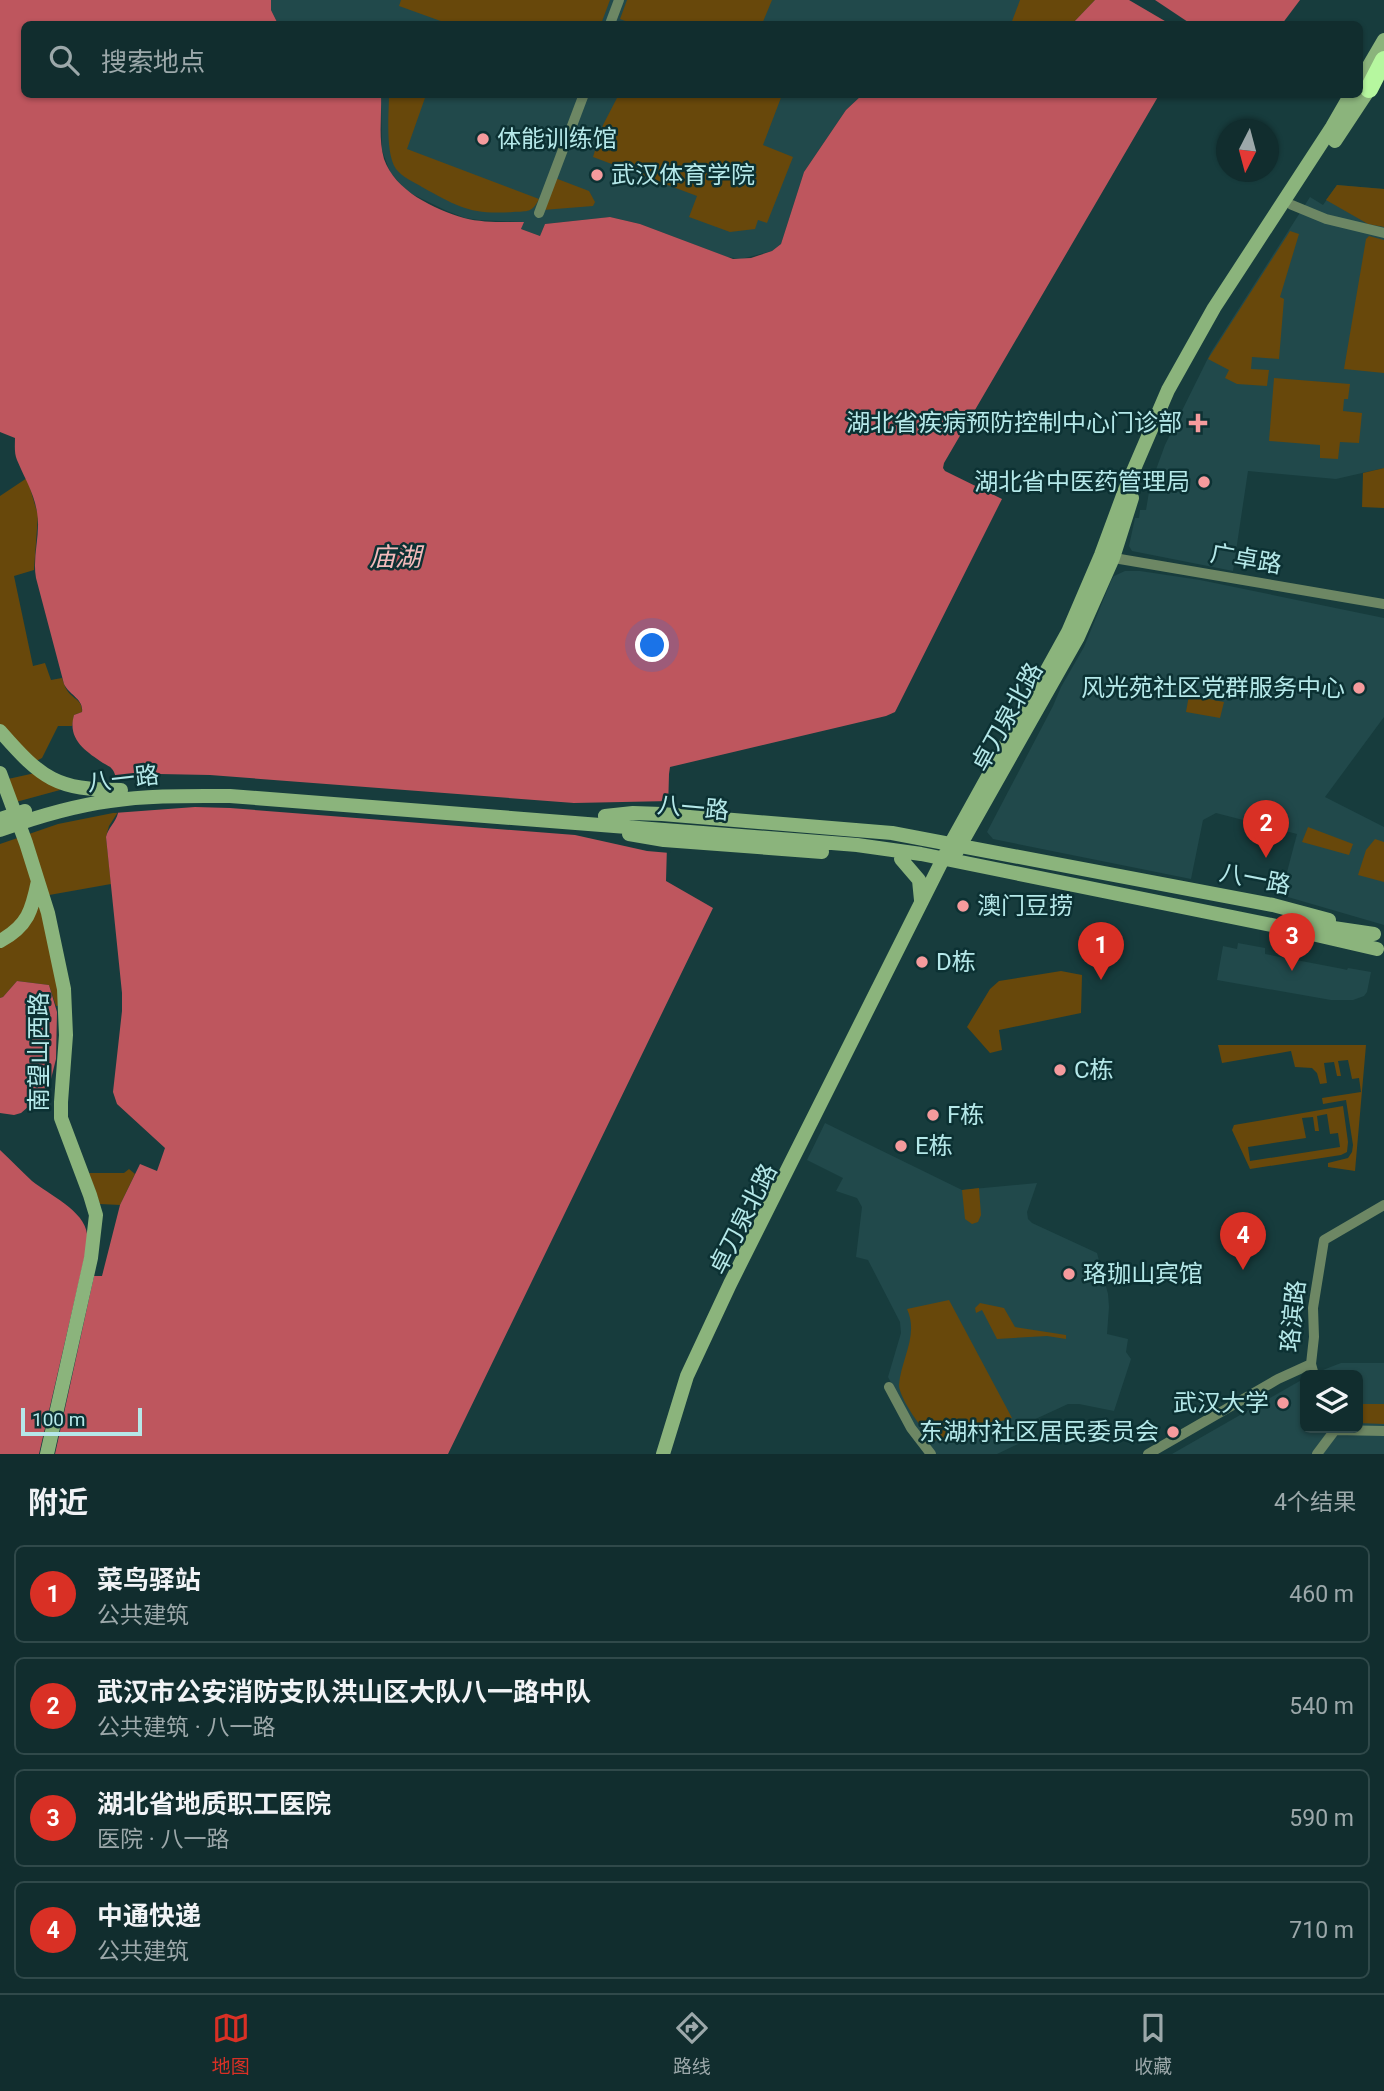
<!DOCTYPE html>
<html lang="zh">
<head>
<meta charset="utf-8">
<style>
  :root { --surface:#112d2e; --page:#1a3536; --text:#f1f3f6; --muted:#9ca8aa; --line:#30494a; --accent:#d93025 }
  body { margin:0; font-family:Roboto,"Noto Sans SC",sans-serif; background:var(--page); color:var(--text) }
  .controls { position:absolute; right:21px; bottom:21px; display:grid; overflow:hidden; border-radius:10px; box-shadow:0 2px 5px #0004 }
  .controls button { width:63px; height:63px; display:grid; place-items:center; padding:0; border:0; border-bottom:2px solid var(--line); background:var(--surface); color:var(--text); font:35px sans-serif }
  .compass { position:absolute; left:1216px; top:119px; width:63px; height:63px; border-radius:50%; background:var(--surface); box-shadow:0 2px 5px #0004; rotate:186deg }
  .scale { position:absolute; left:21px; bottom:18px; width:121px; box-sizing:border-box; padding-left:7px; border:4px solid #b5e8e9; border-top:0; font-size:19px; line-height:24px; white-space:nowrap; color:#b5e8e9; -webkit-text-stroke:5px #0c3133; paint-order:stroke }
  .you { position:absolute; left:653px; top:646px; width:24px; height:24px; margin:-18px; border:5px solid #fff; border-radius:50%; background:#1a73e8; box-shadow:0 0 0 10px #1a73e833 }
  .badge { display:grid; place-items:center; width:46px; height:46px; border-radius:50%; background:var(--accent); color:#fff; font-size:23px; font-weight:700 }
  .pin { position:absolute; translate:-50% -58px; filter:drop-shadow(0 2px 4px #0008) }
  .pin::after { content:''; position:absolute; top:37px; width:24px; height:21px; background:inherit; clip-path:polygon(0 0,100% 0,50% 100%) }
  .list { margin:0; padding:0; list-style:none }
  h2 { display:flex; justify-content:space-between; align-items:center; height:91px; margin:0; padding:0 28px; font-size:30px }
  h2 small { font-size:23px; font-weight:400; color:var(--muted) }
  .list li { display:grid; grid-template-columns:46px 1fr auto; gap:21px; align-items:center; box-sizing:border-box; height:98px; margin:0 14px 14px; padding:0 14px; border:2px solid var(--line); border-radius:10px }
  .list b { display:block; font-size:26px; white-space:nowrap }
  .list p { margin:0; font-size:23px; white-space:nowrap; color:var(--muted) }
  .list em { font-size:23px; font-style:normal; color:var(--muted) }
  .icon { flex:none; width:38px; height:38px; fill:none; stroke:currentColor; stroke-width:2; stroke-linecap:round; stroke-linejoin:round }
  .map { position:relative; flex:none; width:1384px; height:1454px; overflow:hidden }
  .search { position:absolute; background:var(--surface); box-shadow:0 2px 5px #0004; left:21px; right:21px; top:21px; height:77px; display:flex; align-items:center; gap:18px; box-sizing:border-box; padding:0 24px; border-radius:10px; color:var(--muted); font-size:26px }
  .sheet { height:539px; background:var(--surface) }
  nav { display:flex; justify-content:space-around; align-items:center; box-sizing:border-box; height:98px; border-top:2px solid var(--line); background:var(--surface); font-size:19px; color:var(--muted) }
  nav a { display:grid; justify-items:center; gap:4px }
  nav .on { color:var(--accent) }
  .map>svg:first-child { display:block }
</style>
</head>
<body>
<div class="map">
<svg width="1384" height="1454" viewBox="0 0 1384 1454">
  <rect width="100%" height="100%" fill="#173c3d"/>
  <!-- built -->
  <path fill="#21494b" d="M271,0H1095L1072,24H278L271,10Z
    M381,95H862L846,110L804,172L781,244L772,251L741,259L727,257L640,224L610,217L545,224L540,236L521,229L523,222L479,220L465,218L447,211L412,194L402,186L390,172L382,150Z
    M1337,185L1384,189V468L1336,479L1248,471L1233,571L1132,551L1129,546L1135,518H1139L1140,510H1146L1150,486L1165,445L1211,352L1310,197L1323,205Z
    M1125,571H1140L1200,580L1384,618V717L1325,797L1384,827V925L1281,895L1297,834L1216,813L1203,820L1191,879L993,839L987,832L1053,706L1061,687L1084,647L1111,581L1114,576Z
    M1238,943L1265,948V954L1343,969L1347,970L1348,968L1371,972L1367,992L1364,996L1353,1000H1331L1217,980L1223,946L1237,949Z
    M825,1123L962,1190L1037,1183L1027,1212L1028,1219L1032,1223L1097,1253L1108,1294L1109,1307L1107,1334L1128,1339L1126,1352L1131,1359L1114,1411L1079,1404H1068L1016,1428L1022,1442L997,1454H936L915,1428L888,1377L901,1333L900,1322L868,1260L856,1257L862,1207L857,1198L836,1191L843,1178L807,1160Z
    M1341,1363H1384V1454H1172L1305,1378V1428H1358V1375H1310Z"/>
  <!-- green -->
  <path fill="#68480b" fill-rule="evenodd" d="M401,0H610L601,24H449L399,6Z
    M627,0H772L762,24H633L620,19Z
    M1020,0H1095L1072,24H1011Z
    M617,94L782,95L763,145L793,157L767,223L758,220L755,229L730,232L689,217L697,196L593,157L603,125L618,96Z
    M389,95H426L407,149L539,199C532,213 528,211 513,212C471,215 458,207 422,187C414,182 402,177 396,169C385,153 389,113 389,95Z
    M555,178L589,191L595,202L593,206L543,210Z
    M1337,185L1384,189V227L1368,224L1326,200Z
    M1290,231L1299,234L1280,297L1284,299L1279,359L1252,357L1251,369L1269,370L1267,386L1237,384L1225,378L1229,370L1208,359Z
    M1369,236L1384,240V373L1344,369L1366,239Z
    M1274,378L1350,384L1348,399H1344L1343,411L1362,413L1359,443L1340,442L1338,459L1320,458V445L1269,441Z
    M1384,468V508L1362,507L1363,473Z
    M27,478L38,515L34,570L14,576L33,666L45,663L51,680L62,678C64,683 65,689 70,694C77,701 82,701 82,712L74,715L72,726H58L42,758L36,761L0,724V496Z
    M1189,695L1224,702L1220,718L1186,712Z
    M35,773L61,787L60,790L16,802L8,779Z
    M118,812L109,826L106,837L111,884L38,897L62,1005L56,1006L49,985L17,981L3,997L0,998V844L58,824Z
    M1308,827L1353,844L1349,855L1302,842Z
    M1375,839L1384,842V882L1358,875L1366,850Z
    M1061,971L1082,975L1081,1013L999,1030L1002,1050L990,1053L967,1027L990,989L999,981Z
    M1218,1045H1366L1355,1171L1328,1167V1163L1348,1158L1352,1152L1353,1145L1346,1100L1323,1104L1322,1098L1361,1092L1359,1078L1352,1079L1348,1060L1338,1061L1341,1076H1337L1334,1062L1324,1063L1327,1083L1320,1084L1317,1073L1312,1068L1295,1067L1291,1051L1222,1063Z
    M1343,1106L1348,1142L1347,1152L1341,1155L1250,1169L1232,1130L1234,1125ZM1327,1114L1330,1134L1338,1133L1340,1147L1250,1161L1248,1147L1306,1138L1302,1118L1313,1117L1315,1131H1319L1317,1116Z
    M129,1169L135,1174L120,1205L100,1204L89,1173H124Z
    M979,1188L981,1215L978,1222L972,1224L965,1219L962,1190Z
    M949,1300L1012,1418L934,1441C924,1433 899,1398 899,1385C901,1359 919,1335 907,1309Z
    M980,1303L1004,1308L1015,1327L1066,1335V1339L1047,1336L997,1339L982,1310L976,1313L975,1308Z
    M1358,1404H1384V1424L1358,1423Z"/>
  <!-- water -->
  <path fill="#be565e" d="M0,0H271V10L278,24H24V94L381,95C382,116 378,138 384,159C395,191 434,209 464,218C483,223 504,222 524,222L521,229L540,236L545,224L610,217L640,224L733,259L751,258L772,251L781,244L804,172L846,110L862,95H1159L944,463L943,468L945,471L1002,499L895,712L886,716L670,767L669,774L666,881L713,908L448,1454H55L94,1276H102L120,1205L140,1164L157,1171L165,1148L117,1104L113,1092L122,1011V993L106,837C108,828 116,822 118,813C120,805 118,775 112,769C110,766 106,765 103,763C85,751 67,739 74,715L82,712C84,699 69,695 64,684L36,578C32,556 41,534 37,512C34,493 24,477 17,460C14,453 15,445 15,438L0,432Z
    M1095,0H1129L1170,24H1072Z
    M1155,0H1300L1282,24H1191Z
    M17,981L49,985L57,1012L56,1059L50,1083L43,1094L21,1113L14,1115L0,1113V998L3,997Z
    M0,1150C11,1160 21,1171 32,1181C48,1194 85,1211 87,1234C88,1239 86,1246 86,1251L39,1454H0Z"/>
  <!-- pier -->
  <path fill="#173c3d" d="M159,774L210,775L574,803L671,801L670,853L647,851L575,835L230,808L195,807L114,813L116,805L112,777Z"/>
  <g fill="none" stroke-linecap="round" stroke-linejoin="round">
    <!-- street -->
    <path stroke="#6d8764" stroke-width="10" d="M610,24L619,0
      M1292,205L1326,219L1384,233
      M539,213L584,94
      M1108,557L1384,604
      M1311,1364L1314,1375
      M889,1387L911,1428L931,1454
      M1335,1430L1384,1431
      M1148,1454L1278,1379L1311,1364L1314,1337L1313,1308L1324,1240L1384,1205
      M1317,1454L1335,1430"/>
    <!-- secondary -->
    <path stroke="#8bb47c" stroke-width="14" d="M1360,81L1384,40
      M1335,141L1374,82
      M0,731C42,779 56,790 121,790
      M0,773L26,843L48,913L64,989L66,1035L61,1102V1118L90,1195L96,1215L91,1258L47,1454
      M605,816L633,813L662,814L892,833L1273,905L1329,920
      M0,819L25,811
      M0,830C36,817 73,806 110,801C150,795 190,796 230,796L857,845L921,854L1286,928L1377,949
      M629,834L664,840L822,852
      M953,858L1078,637L1113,558L1132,498
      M901,859L919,880L921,900
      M1313,925L1374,934
      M0,941C28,926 32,910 38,881
      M663,1454L687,1376L730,1284L950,845L1068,632L1101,555L1125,490L1168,390L1214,308L1332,127L1351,94"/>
    <!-- highway -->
    <path stroke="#b6f79f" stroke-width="18" d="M1369,89L1384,60"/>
  </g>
  <!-- markers -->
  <g fill="#f59b9d" stroke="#0c3133" stroke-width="2.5">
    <circle cx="483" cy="139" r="7"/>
    <circle cx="597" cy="175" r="7"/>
    <path d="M1194.5 412.5h7v7h7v7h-7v7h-7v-7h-7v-7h7z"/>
    <circle cx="1204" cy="482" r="7"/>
    <circle cx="1359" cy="688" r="7"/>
    <circle cx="963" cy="906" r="7"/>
    <circle cx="922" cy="962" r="7"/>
    <circle cx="1060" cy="1070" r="7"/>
    <circle cx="933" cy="1115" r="7"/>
    <circle cx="901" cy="1146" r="7"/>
    <circle cx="1069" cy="1274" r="7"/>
    <circle cx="1283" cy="1403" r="7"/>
    <circle cx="1173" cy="1432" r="7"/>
  </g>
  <g text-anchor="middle" stroke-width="5" stroke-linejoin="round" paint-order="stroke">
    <!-- poi labels -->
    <g font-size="24" fill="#b5e8e9" stroke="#0c3133" text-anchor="start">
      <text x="497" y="147">体能训练馆</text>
      <text x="611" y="183">武汉体育学院</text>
      <text x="1182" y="431" text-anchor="end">湖北省疾病预防控制中心门诊部</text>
      <text x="1190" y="490" text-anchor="end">湖北省中医药管理局</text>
      <text x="1345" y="696" text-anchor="end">风光苑社区党群服务中心</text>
      <text x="977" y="914">澳门豆捞</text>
      <text x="936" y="970">D栋</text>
      <text x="1074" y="1078">C栋</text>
      <text x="947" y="1123">F栋</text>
      <text x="915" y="1154">E栋</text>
      <text x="1083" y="1282">珞珈山宾馆</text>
      <text x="1269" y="1411" text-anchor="end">武汉大学</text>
      <text x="1159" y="1440" text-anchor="end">东湖村社区居民委员会</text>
    </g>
    <!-- street labels -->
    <g font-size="24" fill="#b5e8e9" stroke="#0c3133">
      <text transform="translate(1246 559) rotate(10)" y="8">广卓路</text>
      <text transform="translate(1007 717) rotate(-61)" y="8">卓刀泉北路</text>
      <text transform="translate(123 779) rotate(-7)" y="8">八一路</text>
      <text transform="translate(693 808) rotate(5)" y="8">八一路</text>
      <text transform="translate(1255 879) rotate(11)" y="8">八一路</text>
      <text transform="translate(39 1052) rotate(-90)" y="8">南望山西路</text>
      <text transform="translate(743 1219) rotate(-63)" y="8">卓刀泉北路</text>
      <text transform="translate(1293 1316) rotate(-84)" y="8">珞滨路</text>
    </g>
    <!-- water labels -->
    <g font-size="26" font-style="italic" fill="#f3babb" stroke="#0c3133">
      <text x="395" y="566">庙湖</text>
    </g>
  </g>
</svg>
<div class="controls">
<button><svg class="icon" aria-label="layers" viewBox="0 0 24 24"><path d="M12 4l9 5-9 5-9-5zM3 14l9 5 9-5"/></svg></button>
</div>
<svg class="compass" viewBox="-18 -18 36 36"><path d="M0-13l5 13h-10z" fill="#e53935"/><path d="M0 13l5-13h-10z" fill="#9ca8aa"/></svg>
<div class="scale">100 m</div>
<div class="you"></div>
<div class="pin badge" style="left:1101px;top:980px">1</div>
<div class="pin badge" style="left:1266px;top:858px">2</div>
<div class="pin badge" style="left:1292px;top:971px">3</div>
<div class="pin badge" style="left:1243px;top:1270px">4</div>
<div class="search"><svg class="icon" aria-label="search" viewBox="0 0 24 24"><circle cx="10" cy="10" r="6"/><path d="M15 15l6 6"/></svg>搜索地点</div>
</div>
<section class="sheet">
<h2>附近<small>4个结果</small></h2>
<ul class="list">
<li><span class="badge">1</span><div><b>菜鸟驿站</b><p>公共建筑</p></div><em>460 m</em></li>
<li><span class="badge">2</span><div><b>武汉市公安消防支队洪山区大队八一路中队</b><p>公共建筑 · 八一路</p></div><em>540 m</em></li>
<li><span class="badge">3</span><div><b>湖北省地质职工医院</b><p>医院 · 八一路</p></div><em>590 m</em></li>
<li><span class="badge">4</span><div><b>中通快递</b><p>公共建筑</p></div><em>710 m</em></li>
</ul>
</section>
<nav>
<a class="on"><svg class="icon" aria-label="map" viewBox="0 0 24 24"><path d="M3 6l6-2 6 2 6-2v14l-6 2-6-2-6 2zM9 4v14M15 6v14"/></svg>地图</a>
<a><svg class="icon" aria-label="directions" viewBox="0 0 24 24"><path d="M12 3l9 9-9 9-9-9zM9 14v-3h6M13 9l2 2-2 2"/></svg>路线</a>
<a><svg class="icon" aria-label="saved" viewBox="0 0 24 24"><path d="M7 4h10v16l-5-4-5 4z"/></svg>收藏</a>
</nav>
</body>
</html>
